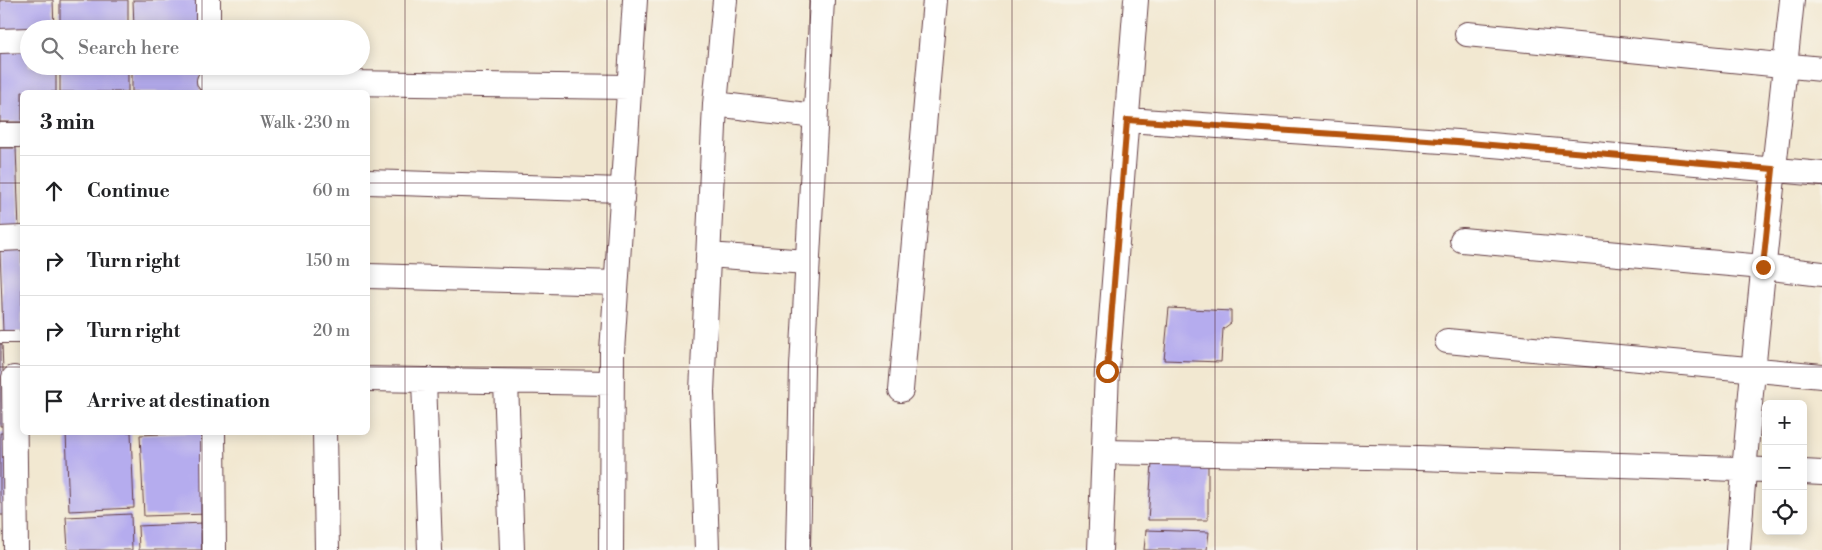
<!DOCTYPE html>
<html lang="en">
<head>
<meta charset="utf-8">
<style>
  :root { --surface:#fff; --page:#f2f2f2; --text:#202124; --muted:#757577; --line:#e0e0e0 }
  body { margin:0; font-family:"Libre Bodoni",serif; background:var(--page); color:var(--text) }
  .controls { position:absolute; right:15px; bottom:15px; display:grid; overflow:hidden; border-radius:8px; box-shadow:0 2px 12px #0003 }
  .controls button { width:45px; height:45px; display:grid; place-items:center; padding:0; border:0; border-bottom:1px solid var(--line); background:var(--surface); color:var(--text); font:25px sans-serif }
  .stop { position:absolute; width:15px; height:15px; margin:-11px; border:4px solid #b45309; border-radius:50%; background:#fff }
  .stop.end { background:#b45309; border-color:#fff; box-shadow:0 1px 5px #0008 }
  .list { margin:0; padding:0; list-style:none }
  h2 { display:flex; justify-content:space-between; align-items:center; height:65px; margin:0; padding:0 20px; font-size:21px }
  h2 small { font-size:16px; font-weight:400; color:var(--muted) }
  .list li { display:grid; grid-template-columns:32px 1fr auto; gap:15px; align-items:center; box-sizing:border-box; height:70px; padding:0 20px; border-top:1px solid var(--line) }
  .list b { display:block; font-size:19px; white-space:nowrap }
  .list em { font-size:16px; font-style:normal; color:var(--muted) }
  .icon { flex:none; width:28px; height:28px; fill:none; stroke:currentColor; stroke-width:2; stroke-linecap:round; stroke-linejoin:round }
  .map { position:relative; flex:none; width:1822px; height:550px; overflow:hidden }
  .search { position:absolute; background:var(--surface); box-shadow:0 2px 12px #0003; left:20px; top:20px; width:350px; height:55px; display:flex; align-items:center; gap:12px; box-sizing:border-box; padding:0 18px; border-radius:28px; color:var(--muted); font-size:19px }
  .panel { position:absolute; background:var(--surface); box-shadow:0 2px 12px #0003; left:20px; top:90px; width:350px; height:345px; border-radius:8px }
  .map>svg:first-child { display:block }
</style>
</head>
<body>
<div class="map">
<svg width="1822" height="550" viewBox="0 0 1822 550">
  <rect width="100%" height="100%" fill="#f7f3e8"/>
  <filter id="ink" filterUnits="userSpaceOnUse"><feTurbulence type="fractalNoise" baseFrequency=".02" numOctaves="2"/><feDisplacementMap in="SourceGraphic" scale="10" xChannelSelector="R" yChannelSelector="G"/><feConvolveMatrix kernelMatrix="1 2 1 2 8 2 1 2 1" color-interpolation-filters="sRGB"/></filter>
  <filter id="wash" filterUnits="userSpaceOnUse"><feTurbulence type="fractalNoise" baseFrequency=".0096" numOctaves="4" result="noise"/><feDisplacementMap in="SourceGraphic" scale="20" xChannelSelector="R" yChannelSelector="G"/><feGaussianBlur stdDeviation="1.12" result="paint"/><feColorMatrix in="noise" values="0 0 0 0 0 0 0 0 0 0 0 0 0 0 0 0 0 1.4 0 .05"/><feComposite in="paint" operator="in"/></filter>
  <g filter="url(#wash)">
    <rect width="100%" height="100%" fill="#f2e8d1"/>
    <g id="blocks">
      <!-- building -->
      <path fill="#b5acee" d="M0,0H53L54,29H29L0,33Z
        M60,0H128V29H60Z
        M133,0H201L202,29H134Z
        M0,47H29V66H56V92H22V122H0Z
        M60,66H128V92H60Z
        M132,66H200V92H132Z
        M0,148H16L19,229L0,230Z
        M22,250V332H3L0,251Z
        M1169,308L1231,311V323L1223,329L1221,362L1164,360Z
        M0,344H2L5,426H0Z
        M66,432H131L134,508L69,511Z
        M205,432L209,514L144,516L140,435Z
        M0,433H6L9,515H0Z
        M1152,463L1208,465V520H1148Z
        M131,514L132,550H68L66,517Z
        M203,523L204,550H139L138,526Z
        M1146,530L1209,532L1207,550H1144Z"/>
    </g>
  </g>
  <g filter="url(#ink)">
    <use href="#blocks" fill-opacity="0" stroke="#633d44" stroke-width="1"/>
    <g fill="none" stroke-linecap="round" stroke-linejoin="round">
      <!-- lane casing -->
      <g stroke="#633d44" stroke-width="14">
        <path id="lane" d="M0,337H22"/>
      </g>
      <!-- street casing -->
      <g stroke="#633d44" stroke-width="26">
        <path id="street" d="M208,0V29
          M1467,34L1822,69
          M0,41L29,40
          M209,81L629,87
          M715,104L815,116
          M1127,120L1457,142L1822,174
          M0,135H22
          M368,182L622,190
          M0,239L22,238
          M1462,240L1763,267L1822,274
          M708,255L807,262
          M368,276L616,283
          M1447,341L1822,376
          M14,378L16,550
          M368,379L611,383
          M424,380L430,550
          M506,382L512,550
          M901,390L935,0
          M213,432L214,550
          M325,432L327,550
          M1104,452L1419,458L1766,470
          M1803,472L1822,473
          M611,550L612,352L635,0
          M707,550L702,392L715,104L725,0
          M798,550L802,367L822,0
          M1100,550L1107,371L1136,0
          M1738,550C1751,366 1773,183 1792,0"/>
      </g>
      <!-- lane -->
      <use href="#lane" stroke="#fff" stroke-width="12"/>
      <!-- street -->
      <use href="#street" stroke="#fff" stroke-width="24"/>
    </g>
  </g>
  <g fill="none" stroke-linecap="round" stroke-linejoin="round" filter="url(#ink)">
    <!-- route -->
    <path stroke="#b45309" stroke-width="6" d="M1107,371L1127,120L1457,142L1773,169L1763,267"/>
  </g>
  <!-- grid -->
  <path fill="none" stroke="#4a1f2b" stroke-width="1" stroke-opacity="0.55" d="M202,0V29M405,0V550M607,0V550M810,0V550M1012,0V550M1215,0V550M1417,0V550M1620,0V550M202,66V92M0,183H22M368,183H1822M0,367H22M368,367H1822M202,432V550"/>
</svg>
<div class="controls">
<button>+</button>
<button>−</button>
<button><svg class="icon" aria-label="locate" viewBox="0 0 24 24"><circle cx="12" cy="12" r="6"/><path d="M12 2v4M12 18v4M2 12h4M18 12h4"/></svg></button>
</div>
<div class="stop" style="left:1107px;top:371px"></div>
<div class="stop end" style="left:1763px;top:267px"></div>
<div class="search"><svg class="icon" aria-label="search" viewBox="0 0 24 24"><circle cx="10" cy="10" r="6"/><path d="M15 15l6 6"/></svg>Search here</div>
<section class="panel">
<h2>3 min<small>Walk · 230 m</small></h2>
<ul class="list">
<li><svg class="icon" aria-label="ahead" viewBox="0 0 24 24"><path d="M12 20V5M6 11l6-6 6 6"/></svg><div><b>Continue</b></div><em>60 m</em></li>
<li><svg class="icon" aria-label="right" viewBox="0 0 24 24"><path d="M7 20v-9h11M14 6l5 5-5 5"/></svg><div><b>Turn right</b></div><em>150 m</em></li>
<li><svg class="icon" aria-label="right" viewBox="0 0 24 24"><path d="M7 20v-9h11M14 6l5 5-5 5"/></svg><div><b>Turn right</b></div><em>20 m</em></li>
<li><svg class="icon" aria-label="arrive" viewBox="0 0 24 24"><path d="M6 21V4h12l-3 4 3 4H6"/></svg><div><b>Arrive at destination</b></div></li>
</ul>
</section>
</div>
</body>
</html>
